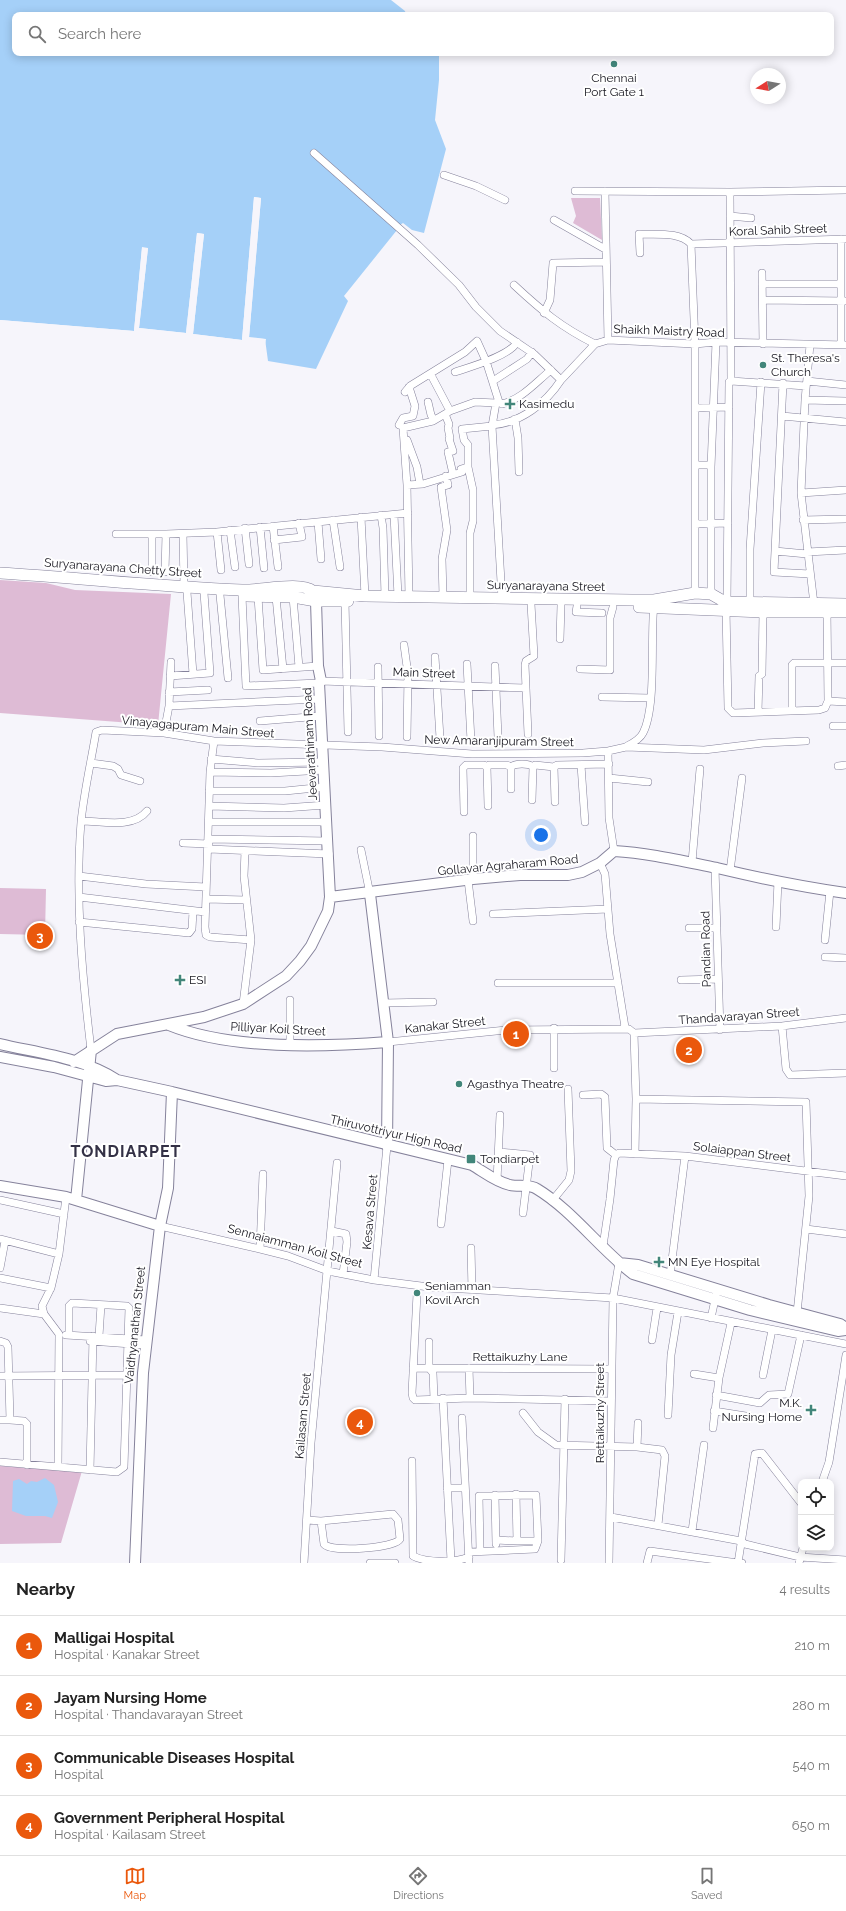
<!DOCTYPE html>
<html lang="en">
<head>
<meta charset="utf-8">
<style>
  :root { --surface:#fff; --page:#f2f2f2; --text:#222; --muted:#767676; --line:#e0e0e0; --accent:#ea580c }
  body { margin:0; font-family:Raleway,sans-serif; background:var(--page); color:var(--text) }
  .controls { position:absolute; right:12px; bottom:12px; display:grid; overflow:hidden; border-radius:8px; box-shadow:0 2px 10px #0003 }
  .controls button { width:36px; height:36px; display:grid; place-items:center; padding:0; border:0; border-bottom:1px solid var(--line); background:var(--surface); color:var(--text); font:20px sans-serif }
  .compass { position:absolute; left:750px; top:68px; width:36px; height:36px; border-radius:50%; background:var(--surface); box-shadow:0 2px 10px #0003; rotate:259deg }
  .you { position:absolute; left:541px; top:835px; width:14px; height:14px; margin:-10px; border:3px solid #fff; border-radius:50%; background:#1a73e8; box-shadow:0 0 0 6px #1a73e833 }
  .badge { display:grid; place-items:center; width:26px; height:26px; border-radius:50%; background:var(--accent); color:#fff; font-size:13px; font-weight:700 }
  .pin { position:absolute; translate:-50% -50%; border:2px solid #fff; box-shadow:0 1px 4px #0006 }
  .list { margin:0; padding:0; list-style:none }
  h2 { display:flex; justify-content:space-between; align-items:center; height:52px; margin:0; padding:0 16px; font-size:17px }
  h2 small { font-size:13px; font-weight:400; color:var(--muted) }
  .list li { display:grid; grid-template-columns:26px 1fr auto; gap:12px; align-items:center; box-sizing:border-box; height:60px; padding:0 16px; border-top:1px solid var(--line) }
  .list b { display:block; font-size:15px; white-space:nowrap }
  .list p { margin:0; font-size:13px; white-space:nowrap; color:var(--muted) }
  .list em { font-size:13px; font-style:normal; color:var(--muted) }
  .icon { flex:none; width:22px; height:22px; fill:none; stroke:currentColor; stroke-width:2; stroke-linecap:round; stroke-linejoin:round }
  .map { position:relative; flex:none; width:846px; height:1563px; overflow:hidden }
  .search { position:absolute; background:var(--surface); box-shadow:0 2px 10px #0003; left:12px; right:12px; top:12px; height:44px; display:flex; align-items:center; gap:10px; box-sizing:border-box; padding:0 14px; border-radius:8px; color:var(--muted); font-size:15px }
  .sheet { height:292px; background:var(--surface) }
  nav { display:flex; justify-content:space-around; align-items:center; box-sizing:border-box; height:56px; border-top:1px solid var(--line); background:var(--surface); font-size:11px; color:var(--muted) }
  nav a { display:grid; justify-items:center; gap:2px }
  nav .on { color:var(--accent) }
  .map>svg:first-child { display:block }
</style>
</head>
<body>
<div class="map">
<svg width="846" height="1563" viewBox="0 0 846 1563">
  <rect width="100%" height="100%" fill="#f6f5fb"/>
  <!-- green -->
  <path fill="#debbd5" d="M571,198H600L602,240L573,223L576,216Z
    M0,580L46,583L75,590L171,594L158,725L0,713Z
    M0,888L46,889L45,935L0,934Z
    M0,1466L82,1471L61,1543L0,1544Z"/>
  <!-- water -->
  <path fill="#a5d0f8" d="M0,0H391L405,11L406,15H15V53H439V80L435,120L446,149L424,233L412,230L403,223L400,225L316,150L311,155L397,230L344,296L348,301L316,369L268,361L265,339L249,338L261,198L254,197L242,340L193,334L204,234L197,233L186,333L139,328L148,248H142L134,331L0,320Z
    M45,1478L54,1485L58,1502L52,1518L45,1516H26L12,1511L13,1481L19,1479L27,1484L31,1481L37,1482Z"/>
  <!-- pier -->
  <path fill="#f6f5fb" d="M254,197L261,198L249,337L266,339L265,345H263V341L249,340L247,338L259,200L256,199L243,342L191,335L202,236H199L187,335L138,329L146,250L144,249L135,332L0,322V320L134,331L142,247L148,248L139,328L186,333L197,233L204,234L193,334L242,340Z"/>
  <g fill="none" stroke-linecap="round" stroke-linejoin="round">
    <!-- street casing -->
    <g stroke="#85829b" stroke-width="8">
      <path id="street" d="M314,153L418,245L459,285L476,307L500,331L534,354L561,380L595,344L608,340L695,344L716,342L846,345
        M444,175L476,186L505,200
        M575,191L730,192L846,190
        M605,191L608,340
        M730,216L751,218
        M554,220L605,249
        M841,239V345
        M691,244L846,239
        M640,253L639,234C655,235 679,231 691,244L695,344V593
        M762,273L763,344
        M762,284H840
        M514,285C542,311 561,327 595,344
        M763,300L846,301
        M544,313L550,300L553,263L606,262
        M810,345L805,400L801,493L814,604
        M455,372C470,367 510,356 517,342
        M431,375L450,411
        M493,381L527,359L532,352
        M731,381L806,386
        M807,381L846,385
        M783,383L774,572L810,574
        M405,392L410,386L465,352L477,341L486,361L499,402L496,403L492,426L502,599
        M805,400L846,401
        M428,402L431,415L434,420
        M499,402L502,404C522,399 535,383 551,370
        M695,408L729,407
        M445,414L449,424L448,428L450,438L449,439L453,451L448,452L453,474
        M782,416L846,422
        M515,419L518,438L519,472
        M399,425L403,418L413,416L415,406L409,387
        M492,425C521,423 546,403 561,380
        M407,440L417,467L420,484
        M695,465H711
        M407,485L423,484L462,472L461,469L468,467
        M801,493L846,490
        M381,515L383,528L385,596
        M394,515L398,596
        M361,517L365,596
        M333,520L340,567
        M803,520L846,519
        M318,522L321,559
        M695,524L728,523
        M273,526L278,567
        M260,527L264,568
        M245,528L249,564
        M230,530L235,567
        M217,532L221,570
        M116,534H166L217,532L408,513
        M183,534L184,586
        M274,540L302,537L299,523
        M775,551L807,554
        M807,552L846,550
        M152,572V534
        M165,572L166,534
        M187,592L193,674
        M711,594V467L716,342
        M220,595L228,678
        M242,596L246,686L319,683
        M443,596L442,559L447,530L441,487L448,485L446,476
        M258,597L263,670L318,666
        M276,597L283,669
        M293,597L299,667
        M409,597L407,485L403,428L433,421L450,411L475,402L496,403
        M470,597V533L473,521V490L468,467V445L464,440L462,429L492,426
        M345,601L348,732
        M727,602L729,382L731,381L730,192
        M750,603V549L761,382
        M577,606L576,612L602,613
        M726,609L728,708L733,713L819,710L825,708L828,701L827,611
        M560,639L561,605
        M404,645L408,674L407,737
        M435,657L440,738
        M467,664L471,741
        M495,666L498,737
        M378,667L379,736
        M580,669L610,670V618L613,607
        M170,676L210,673L204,593
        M321,681L526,688
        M169,692L208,690
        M602,697L650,698
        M828,701L846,702
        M169,706L320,699
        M792,711V665L794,663H846
        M758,712L759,676L762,674L763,612
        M260,721L321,716
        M833,726H846
        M164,733L169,706L171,662
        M528,734L525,665L526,661L534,656L531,604
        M214,741L210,772L205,927L206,935L210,937L251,940
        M627,746C633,743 640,739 643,733C657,706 650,637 654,604
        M608,751L609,818L614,851
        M211,759L258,763L323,762
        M91,763L113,766L118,769L121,775L140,781
        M581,765L585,822
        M838,766L846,765
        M487,767L488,806
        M511,767V789
        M554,767L555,802
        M210,772L271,773L324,770
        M609,778L648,782
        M209,791H285L325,787
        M532,800L533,767
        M209,806L284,808L326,805
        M464,812L463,768L466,765H484L487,767L489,765H507L511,767C515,763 529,763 533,767L535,765L554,767L557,765L609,764
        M82,821C101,821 133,829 147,811
        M209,822H327
        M473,836V879
        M209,839L328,841
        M183,843L209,844
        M209,849L329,854
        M361,850L370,894
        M692,862L700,769
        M600,863L605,874L610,934L625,1027
        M715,868L720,1030
        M730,871L742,778
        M79,876L146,884L206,887
        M468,880L473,921
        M79,897L205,912
        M206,899L246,900
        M493,914L608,909
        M79,922L189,933L192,929L193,911
        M776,927L778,881
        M689,928H717
        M825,940L830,891
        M825,957L846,958
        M681,980L718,979
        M498,983H618
        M290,1000V1044
        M383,1003L433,1002
        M243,1004L251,940L244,876L245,851
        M782,1026L786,1069L790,1075L846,1073
        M554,1028V1068
        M634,1033L782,1026L846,1018
        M388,1042L506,1030L629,1029L634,1033L636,1099L635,1154
        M91,1050C82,974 75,898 81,822C84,792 91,762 96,732L102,730L164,733L214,741L382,747L472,754L583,753L608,751L626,747L704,750L763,743L806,741
        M583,1095L601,1094L605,1097L607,1148L616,1155
        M636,1099L806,1102L809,1196L797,1313
        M499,1152L530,1155L523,1213
        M497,1181L500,1115
        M0,1200L64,1214
        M552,1201L569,1180L571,1171L568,1089
        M441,1224L448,1160
        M160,1226L260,1249L288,1256L328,1271L374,1280L429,1287L613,1298L846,1344
        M806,1229L846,1234
        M332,1231L346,1234L347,1242L343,1274
        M0,1239L59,1254
        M603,1246L610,1199L614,1160L616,1155L619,1153L685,1156L846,1176
        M471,1248L472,1290
        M260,1249L263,1174
        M0,1268L5,1241
        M670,1276L685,1156
        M0,1278L51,1288
        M374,1280L387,1146
        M417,1294L412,1393L413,1398L415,1400L470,1398L610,1401
        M0,1308L44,1314
        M711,1318L716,1295
        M66,1335L146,1340
        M99,1336L101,1305
        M652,1340L657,1308
        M0,1341L6,1343L8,1347L10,1420H0
        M90,1341L145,1345
        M429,1342V1368L433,1373L434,1399
        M413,1368L611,1369
        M469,1368L470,1398
        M694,1374L719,1378
        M763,1375L772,1330
        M0,1376L126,1375
        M716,1395L760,1403L769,1395L788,1394L801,1335
        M443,1398L451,1561
        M714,1411L752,1417
        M523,1413L538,1432L556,1445L637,1447L662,1450L665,1456L658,1525
        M668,1415L671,1355L678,1312
        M462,1418L469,1563
        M10,1420L24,1421L27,1424V1465
        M713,1428L719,1378L731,1323
        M637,1447L638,1423
        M412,1461L413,1556C427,1563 455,1563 469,1557
        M0,1462L117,1472L124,1467L129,1308L127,1306L72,1303L69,1306V1335
        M58,1467L59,1334L44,1314L42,1306L51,1288L59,1254L66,1197
        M90,1470L93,1336
        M822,1482L829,1462L846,1355
        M447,1488H464
        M495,1495L496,1544
        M611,1517L741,1541L745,1544L800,1557L846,1560
        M307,1520L321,1521L324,1544C331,1553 395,1548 400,1539L398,1520L393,1514L321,1521
        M692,1531L704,1445
        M496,1540L517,1541L516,1494
        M517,1541H538
        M469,1552L535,1549L538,1541L536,1495L479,1496L480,1551
        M561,1560L565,1399
        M304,1563L311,1443L337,1163
        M370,1563H395
        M609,1563L613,1298L619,1263
        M647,1563L650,1551L738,1563
        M742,1563H738L755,1454L762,1453L801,1503
        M799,1563L803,1548"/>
    </g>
    <!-- secondary casing -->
    <g stroke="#85829b" stroke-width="12">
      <path id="secondary" d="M370,894L388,1042L387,1146
        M330,897L473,879L520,875H568L582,872L600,863L614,851C649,853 682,861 717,868C759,878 803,887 846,893
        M169,1025C230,1050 322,1047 388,1042
        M0,1044C38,1053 84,1058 117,1080
        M0,1057L54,1067L106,1081L117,1080L172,1092L472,1165C484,1172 496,1182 510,1185C518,1187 530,1184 537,1189C572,1210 600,1249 633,1274L750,1310L838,1331L846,1330
        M74,1062L117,1034L204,1017L243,1004L286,976L300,961L311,946L328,911L330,897L319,683L321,681L318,666L316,601L314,593
        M0,1186L66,1197L160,1226
        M76,1200L91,1050
        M619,1263L638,1265L769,1305L840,1324L846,1328
        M135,1563L143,1373L160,1226L168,1188L172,1092"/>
    </g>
    <!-- primary casing -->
    <g stroke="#85829b" stroke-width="12">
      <path id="primary" d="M0,573C81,578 161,587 242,590C260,591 300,581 313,591L365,596L632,600H654L695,593L711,594L725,602L846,604
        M247,596L293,597L316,601H348
        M639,607L763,612H846"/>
    </g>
    <!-- street -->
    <use href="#street" stroke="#fff" stroke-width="7"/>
    <!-- secondary -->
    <use href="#secondary" stroke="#fff" stroke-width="10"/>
    <!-- primary -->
    <use href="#primary" stroke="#fff" stroke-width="11"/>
  </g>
  <!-- markers -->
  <g fill="#42867a" stroke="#fff" stroke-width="1.5">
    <circle cx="614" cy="64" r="4"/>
    <circle cx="763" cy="365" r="4"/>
    <path d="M508 398h4v4h4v4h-4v4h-4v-4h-4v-4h4z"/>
    <path d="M178 974h4v4h4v4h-4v4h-4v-4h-4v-4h4z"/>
    <circle cx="459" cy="1084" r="4"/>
    <rect x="466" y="1154" width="10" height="10" rx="2"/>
    <path d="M657 1256h4v4h4v4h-4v4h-4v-4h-4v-4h4z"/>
    <circle cx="417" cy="1293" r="4"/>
    <path d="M809 1404h4v4h4v4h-4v4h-4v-4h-4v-4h4z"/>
  </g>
  <g text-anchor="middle" stroke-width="4" stroke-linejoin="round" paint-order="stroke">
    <!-- poi labels -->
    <g font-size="12" fill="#17161f" stroke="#fff" text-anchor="start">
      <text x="614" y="82" text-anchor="middle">Chennai<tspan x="614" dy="14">Port Gate 1</tspan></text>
      <text x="771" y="362">St. Theresa's<tspan x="771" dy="14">Church</tspan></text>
      <text x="519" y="408">Kasimedu</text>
      <text x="189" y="984">ESI</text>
      <text x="467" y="1088">Agasthya Theatre</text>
      <text x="480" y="1163">Tondiarpet</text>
      <text x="668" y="1266">MN Eye Hospital</text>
      <text x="425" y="1290">Seniamman<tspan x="425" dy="14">Kovil Arch</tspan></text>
      <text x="802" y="1407" text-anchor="end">M.K.<tspan x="802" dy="14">Nursing Home</tspan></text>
    </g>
    <!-- street labels -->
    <g font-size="12" fill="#17161f" stroke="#fff">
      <text transform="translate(778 230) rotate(-2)" y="4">Koral Sahib Street</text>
      <text transform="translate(669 331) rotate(2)" y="4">Shaikh Maistry Road</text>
      <text transform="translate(123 568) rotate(4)" y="4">Suryanarayana Chetty Street</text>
      <text transform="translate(546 586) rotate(1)" y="4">Suryanarayana Street</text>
      <text transform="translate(424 673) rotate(2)" y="4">Main Street</text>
      <text transform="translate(198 727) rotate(5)" y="4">Vinayagapuram Main Street</text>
      <text transform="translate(499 741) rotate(1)" y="4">New Amaranjipuram Street</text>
      <text transform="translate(310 744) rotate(-93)" y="4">Jeevarathinam Road</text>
      <text transform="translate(508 865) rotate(-5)" y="4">Gollavar Agraharam Road</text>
      <text transform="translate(706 949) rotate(-91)" y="4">Pandian Road</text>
      <text transform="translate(739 1016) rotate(-4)" y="4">Thandavarayan Street</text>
      <text transform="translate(445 1025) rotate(-6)" y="4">Kanakar Street</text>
      <text transform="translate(278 1029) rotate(3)" y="4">Pilliyar Koil Street</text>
      <text transform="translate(396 1134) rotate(13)" y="4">Thiruvottriyur High Road</text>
      <text transform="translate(742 1152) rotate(7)" y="4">Solaiappan Street</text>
      <text transform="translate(370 1212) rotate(-85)" y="4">Kesava Street</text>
      <text transform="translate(295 1246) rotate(15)" y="4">Sennaiamman Koil Street</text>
      <text transform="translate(135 1325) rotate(-84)" y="4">Vaidhyanathan Street</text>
      <text x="520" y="1361">Rettaikuzhy Lane</text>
      <text transform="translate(600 1413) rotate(-90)" y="4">Rettaikuzhy Street</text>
      <text transform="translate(303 1416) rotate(-85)" y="4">Kailasam Street</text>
    </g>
    <!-- district labels -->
    <g font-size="16" font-weight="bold" letter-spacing="1" fill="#343146" stroke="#fff">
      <text x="126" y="1157">TONDIARPET</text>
    </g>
  </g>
</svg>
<div class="controls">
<button><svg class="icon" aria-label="locate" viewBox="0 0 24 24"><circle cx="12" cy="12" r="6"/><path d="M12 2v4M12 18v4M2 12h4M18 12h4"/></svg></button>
<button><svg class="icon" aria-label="layers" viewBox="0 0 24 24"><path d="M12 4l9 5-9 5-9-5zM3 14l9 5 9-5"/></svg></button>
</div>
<svg class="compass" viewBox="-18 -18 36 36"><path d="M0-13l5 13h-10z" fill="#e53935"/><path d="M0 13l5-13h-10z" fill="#767676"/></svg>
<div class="you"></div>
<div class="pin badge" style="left:516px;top:1034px">1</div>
<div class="pin badge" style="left:689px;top:1050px">2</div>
<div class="pin badge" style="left:40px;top:936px">3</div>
<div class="pin badge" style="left:360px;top:1422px">4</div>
<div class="search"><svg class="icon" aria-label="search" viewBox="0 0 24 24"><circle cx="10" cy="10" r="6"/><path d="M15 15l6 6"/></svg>Search here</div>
</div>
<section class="sheet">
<h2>Nearby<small>4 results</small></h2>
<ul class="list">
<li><span class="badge">1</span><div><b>Malligai Hospital</b><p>Hospital · Kanakar Street</p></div><em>210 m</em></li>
<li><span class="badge">2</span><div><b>Jayam Nursing Home</b><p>Hospital · Thandavarayan Street</p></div><em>280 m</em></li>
<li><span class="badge">3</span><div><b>Communicable Diseases Hospital</b><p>Hospital</p></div><em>540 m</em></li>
<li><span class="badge">4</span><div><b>Government Peripheral Hospital</b><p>Hospital · Kailasam Street</p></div><em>650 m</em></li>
</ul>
</section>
<nav>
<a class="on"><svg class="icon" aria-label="map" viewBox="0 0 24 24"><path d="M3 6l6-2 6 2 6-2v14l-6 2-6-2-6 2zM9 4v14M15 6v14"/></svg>Map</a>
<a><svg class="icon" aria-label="directions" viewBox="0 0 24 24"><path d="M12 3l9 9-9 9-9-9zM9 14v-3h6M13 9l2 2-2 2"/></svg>Directions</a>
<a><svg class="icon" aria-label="saved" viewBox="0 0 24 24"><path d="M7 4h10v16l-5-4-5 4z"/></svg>Saved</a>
</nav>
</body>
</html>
